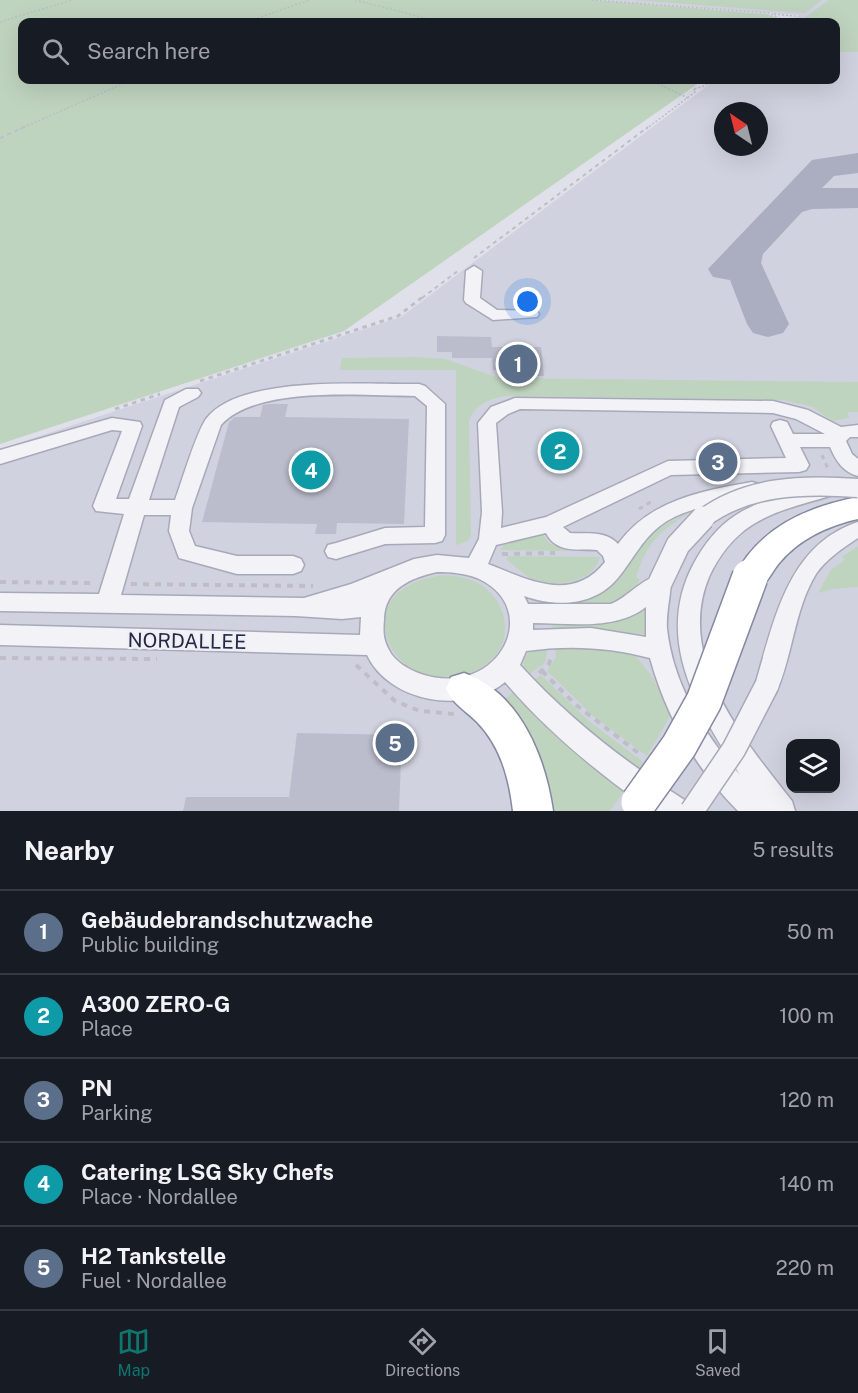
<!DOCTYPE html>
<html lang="en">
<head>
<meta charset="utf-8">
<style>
  :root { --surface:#171b24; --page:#20242c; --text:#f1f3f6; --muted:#9ea1a6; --line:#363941; --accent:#0f766e }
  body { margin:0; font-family:"Public Sans",sans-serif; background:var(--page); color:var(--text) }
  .controls { position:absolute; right:18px; bottom:18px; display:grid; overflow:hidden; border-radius:12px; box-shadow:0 6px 24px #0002 }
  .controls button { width:54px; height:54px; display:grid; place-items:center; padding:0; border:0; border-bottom:2px solid var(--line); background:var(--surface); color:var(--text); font:30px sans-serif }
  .compass { position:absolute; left:714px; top:102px; width:54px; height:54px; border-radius:50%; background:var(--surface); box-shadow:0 6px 24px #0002; rotate:325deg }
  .you { position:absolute; left:528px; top:302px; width:21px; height:21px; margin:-15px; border:4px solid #fff; border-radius:50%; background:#1a73e8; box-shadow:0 0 0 9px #1a73e833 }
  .badge { display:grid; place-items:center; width:39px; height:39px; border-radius:50%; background:var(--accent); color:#fff; font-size:20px; font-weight:700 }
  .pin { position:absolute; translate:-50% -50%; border:3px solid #fff; box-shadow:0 2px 6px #0006 }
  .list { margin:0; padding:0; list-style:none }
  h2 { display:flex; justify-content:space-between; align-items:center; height:78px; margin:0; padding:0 24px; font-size:26px }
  h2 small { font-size:20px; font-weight:400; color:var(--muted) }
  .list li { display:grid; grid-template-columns:39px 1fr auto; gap:18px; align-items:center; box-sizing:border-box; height:84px; padding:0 24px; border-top:2px solid var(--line) }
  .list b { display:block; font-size:22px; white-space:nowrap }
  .list p { margin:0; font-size:20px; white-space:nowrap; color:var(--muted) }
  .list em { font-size:20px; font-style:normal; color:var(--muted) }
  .icon { flex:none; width:33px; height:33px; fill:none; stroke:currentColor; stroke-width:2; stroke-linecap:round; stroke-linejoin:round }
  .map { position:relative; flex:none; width:858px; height:811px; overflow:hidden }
  .search { position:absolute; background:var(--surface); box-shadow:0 6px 24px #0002; left:18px; right:18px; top:18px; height:66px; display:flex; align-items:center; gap:15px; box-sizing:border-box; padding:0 21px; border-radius:12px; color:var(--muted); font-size:22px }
  .sheet { height:498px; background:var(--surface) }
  nav { display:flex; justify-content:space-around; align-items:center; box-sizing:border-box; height:84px; border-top:2px solid var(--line); background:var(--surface); font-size:16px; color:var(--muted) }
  nav a { display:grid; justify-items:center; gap:3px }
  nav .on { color:var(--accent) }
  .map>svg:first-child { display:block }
</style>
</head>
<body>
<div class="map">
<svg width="858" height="811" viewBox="0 0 858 811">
  <rect width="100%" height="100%" fill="#dfe0ea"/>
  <!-- built -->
  <path fill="#d0d2df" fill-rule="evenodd" d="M599,0H858V811H0V449L401,317L715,80H836V22H790L799,15ZM723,111H759V147H723ZM790,744H836V788H790Z"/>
  <!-- green -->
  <path fill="#bfd4bf" d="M0,0H596L767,14L785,21L22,22V80H703L344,331L0,444Z
    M634,0H822L805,13Z
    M829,0H858V52H836V22H799Z
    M419,357L445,359L499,378L858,382V412H847L849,418L832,421L813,407L782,400L506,396C489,399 475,404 469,421L471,536L468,541L456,545V370H340L342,358Z
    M692,511C660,532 649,538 636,577L640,579L633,592L619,604L552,609V604C613,605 613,572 649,537C661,525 678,518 692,511Z
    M540,531L550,544L567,545L568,551L500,550L506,543Z
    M858,546V587L833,589L818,593L831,570L845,559L842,557Z
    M508,556L600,557C593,585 551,588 530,578C522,573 515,566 507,560Z
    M445,575C455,576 466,577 476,582C506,597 517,639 489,662C409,728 324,588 445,575Z
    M647,595L648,634L553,633L552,619Z
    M563,643L633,653L651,675L672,713L647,756L593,716L547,671L556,657L555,644Z
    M548,645L545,663L527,676C517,656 530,649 548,645Z
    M541,675L589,721L643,762L635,776L531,682Z
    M514,692L563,742L625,790L610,811H543L496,705Z"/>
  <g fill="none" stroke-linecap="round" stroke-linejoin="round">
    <!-- taxiway -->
    <path fill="#abadc0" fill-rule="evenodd" d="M858,153V173L834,176L822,188H858V208L812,209L802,212L763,254L761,263L789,324L783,333L768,337L753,333L747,324L730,280L713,277L708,269L812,160Z"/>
  </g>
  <!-- building -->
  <path fill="#bbbdcd" d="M437,336L491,337L492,347H541L544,376H516L515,370H493L492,358H452V352H437Z
    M270,404H288L285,417L409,419L404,524L337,523L336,534H315L317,524L202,522L229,422L235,417H260L263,405Z
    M297,733L402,735L399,811H183L186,797H289Z"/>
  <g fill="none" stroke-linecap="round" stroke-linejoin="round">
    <!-- minor casing -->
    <g stroke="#a8a9b8" stroke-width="3">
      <path id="minor" d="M474,266L482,271L480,298L497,310L537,311L539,314L537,317L493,320L466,303L464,300L466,271Z
        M419,384L425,386L445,404V535L442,541L435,543L385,544L336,559L328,557L325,551L328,545L336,543L385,528L425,527L427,406L415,396C364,396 257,385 221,425L192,508L189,531L195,546L237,556H293L301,559L304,565L301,571L293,574H237L179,558L169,531L171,515H144L121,595L304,598L351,584L414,559L437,555L469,558L479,539L482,512L478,423L491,407L515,398L773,401L808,410L841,427L858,425V437H850L846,441L852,454L858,459V476C843,472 836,461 830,447H800L809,465L806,470L799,472L671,475L563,527L570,533C586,534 606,530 618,544C650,500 701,491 752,482L759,484L762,489L759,494C728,504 696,504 667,521C643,536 634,559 617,579C593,607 555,607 524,596L528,604H611C630,597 648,570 668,577L671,583C670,598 666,614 667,629C673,684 704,734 740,775C698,711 653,639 694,563C704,545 717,527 736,515C763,498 795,491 826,483L833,485L836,490L833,495C805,504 777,509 752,525C733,537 718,557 709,577C675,659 744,740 792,801L795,811H738C696,769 666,716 650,658C609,647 568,645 526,651L520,665C569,719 625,762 686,801L689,811H652L642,804C592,768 545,729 505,682C465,716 389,702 367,655L0,645V625L360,635L361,617L342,619L296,616L0,611V593L99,594L124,514L96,511L93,506L122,431L112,430L0,464V450L112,418L140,422L142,426L116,499H129L165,400L186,389H198L201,393L198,397L179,407L149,500H175C182,481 196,433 206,419C240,374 367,385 419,384ZM520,409L773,413L796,419L825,434H793L787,422L780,420L773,422L771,426L786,458L668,461L546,517L501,528L502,512L496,423L508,414ZM546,533C556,553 577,549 597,550L603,556L605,562C572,604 527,579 488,564L496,545ZM437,572C450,572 464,573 477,578C545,608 499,700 421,674C409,670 394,661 389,650C383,639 383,632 384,619C385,589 410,578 437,572ZM646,607V637L591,628L533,630V623C570,623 615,631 646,607Z
        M858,522V538C843,548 826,559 816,574C794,610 793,655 776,693L767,696L758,693L755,685C774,622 787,545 858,522Z"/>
    </g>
    <!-- highway casing -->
    <g stroke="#8589a2" stroke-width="3">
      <path id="highway" d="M858,497V519C828,526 801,538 781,561C774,568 768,582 761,587C753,592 746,589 738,586L734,577C759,528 806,507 858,497Z
        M464,673C520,693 545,756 553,811H513C509,778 501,747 477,722C466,711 453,704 446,689L451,677Z"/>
    </g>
    <!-- path-far3 -->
    <path stroke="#bdbec8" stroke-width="1.5" stroke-dasharray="2 2" stroke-linecap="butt" d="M355,0L440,22
      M592,0L769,13L787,22
      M774,14L795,16L788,22
      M0,22L72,0
      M246,22L310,0
      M650,80L688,98
      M20,129L131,80
      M646,129L694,93L696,91L693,89L702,87L713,80"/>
    <!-- path-far2 -->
    <path stroke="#bdbec8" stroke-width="2" stroke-dasharray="4 4" stroke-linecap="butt" d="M0,138L24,127
      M474,258L648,127
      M422,298L459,270"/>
    <!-- path-far1 -->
    <path stroke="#bdbec8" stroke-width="3" stroke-dasharray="4.5 4.5" stroke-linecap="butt" d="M200,381L398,316L424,296
      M115,409L160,394
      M822,455L829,471
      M639,509L654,500"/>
    <!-- path -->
    <path stroke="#bdbec8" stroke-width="4" stroke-dasharray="6 6" stroke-linecap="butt" d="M502,554L555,553
      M0,582L94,583
      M131,584L313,586
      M0,658L157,659
      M356,665L395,701L420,711L455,714
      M542,671L575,704L641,755
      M539,673L549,664L551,657"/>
    <!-- minor -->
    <use href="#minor" fill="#f2f2f7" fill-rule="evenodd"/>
    <!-- highway -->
    <use href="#highway" fill="#fff" fill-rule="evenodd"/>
    <!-- minor-bridge-far1 casing -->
    <g stroke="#a8a9b8" stroke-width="21" stroke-linecap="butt">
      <path id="minor-bridge-far1" d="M701,520C746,485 804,484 858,488"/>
    </g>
    <!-- minor-bridge casing -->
    <g stroke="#a8a9b8" stroke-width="26" stroke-linecap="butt">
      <path id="minor-bridge" d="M660,583L678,545L703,518
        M692,811L734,749L767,685"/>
    </g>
    <!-- highway-bridge casing -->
    <g stroke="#8589a2" stroke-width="38" stroke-linecap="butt">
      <path id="highway-bridge" d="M639,802L679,746L704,701L750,577"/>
    </g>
    <!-- minor-bridge-far1 -->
    <use href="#minor-bridge-far1" stroke="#f2f2f7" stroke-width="18"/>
    <!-- minor-bridge -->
    <use href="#minor-bridge" stroke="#f2f2f7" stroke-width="23"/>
    <!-- highway-bridge -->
    <use href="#highway-bridge" stroke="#fff" stroke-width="35"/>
  </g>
  <g text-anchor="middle" stroke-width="4.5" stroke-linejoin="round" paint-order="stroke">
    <!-- near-street labels -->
    <g font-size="20" fill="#262942" stroke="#eef0f7">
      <text transform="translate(187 641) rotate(1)" y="7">NORDALLEE</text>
    </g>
  </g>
</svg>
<div class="controls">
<button><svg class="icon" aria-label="layers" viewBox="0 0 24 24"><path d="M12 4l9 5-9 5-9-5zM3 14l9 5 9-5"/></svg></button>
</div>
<svg class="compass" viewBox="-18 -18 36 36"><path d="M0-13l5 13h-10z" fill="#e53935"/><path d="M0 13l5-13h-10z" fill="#9ea1a6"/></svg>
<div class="you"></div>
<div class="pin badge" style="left:518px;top:364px;background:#5c6f8a">1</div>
<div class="pin badge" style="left:560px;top:451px;background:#0f9aa8">2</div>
<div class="pin badge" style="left:718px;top:462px;background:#5c6f8a">3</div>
<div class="pin badge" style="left:311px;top:470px;background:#0f9aa8">4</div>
<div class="pin badge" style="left:395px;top:743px;background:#5c6f8a">5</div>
<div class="search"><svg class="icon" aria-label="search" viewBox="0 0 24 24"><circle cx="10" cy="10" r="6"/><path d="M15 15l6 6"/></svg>Search here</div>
</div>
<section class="sheet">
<h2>Nearby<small>5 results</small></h2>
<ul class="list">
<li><span class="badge" style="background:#5c6f8a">1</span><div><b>Gebäudebrandschutzwache</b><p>Public building</p></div><em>50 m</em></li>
<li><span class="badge" style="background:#0f9aa8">2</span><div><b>A300 ZERO-G</b><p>Place</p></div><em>100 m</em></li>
<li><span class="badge" style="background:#5c6f8a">3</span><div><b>PN</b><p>Parking</p></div><em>120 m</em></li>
<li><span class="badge" style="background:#0f9aa8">4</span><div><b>Catering LSG Sky Chefs</b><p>Place · Nordallee</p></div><em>140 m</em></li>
<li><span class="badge" style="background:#5c6f8a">5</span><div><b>H2 Tankstelle</b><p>Fuel · Nordallee</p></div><em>220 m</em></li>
</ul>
</section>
<nav>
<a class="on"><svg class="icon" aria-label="map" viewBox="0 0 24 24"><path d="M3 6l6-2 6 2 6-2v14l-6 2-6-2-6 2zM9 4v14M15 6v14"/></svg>Map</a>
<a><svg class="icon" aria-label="directions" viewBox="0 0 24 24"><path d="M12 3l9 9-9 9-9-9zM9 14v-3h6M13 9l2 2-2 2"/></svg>Directions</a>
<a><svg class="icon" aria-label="saved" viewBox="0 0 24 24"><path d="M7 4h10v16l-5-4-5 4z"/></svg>Saved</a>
</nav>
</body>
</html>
